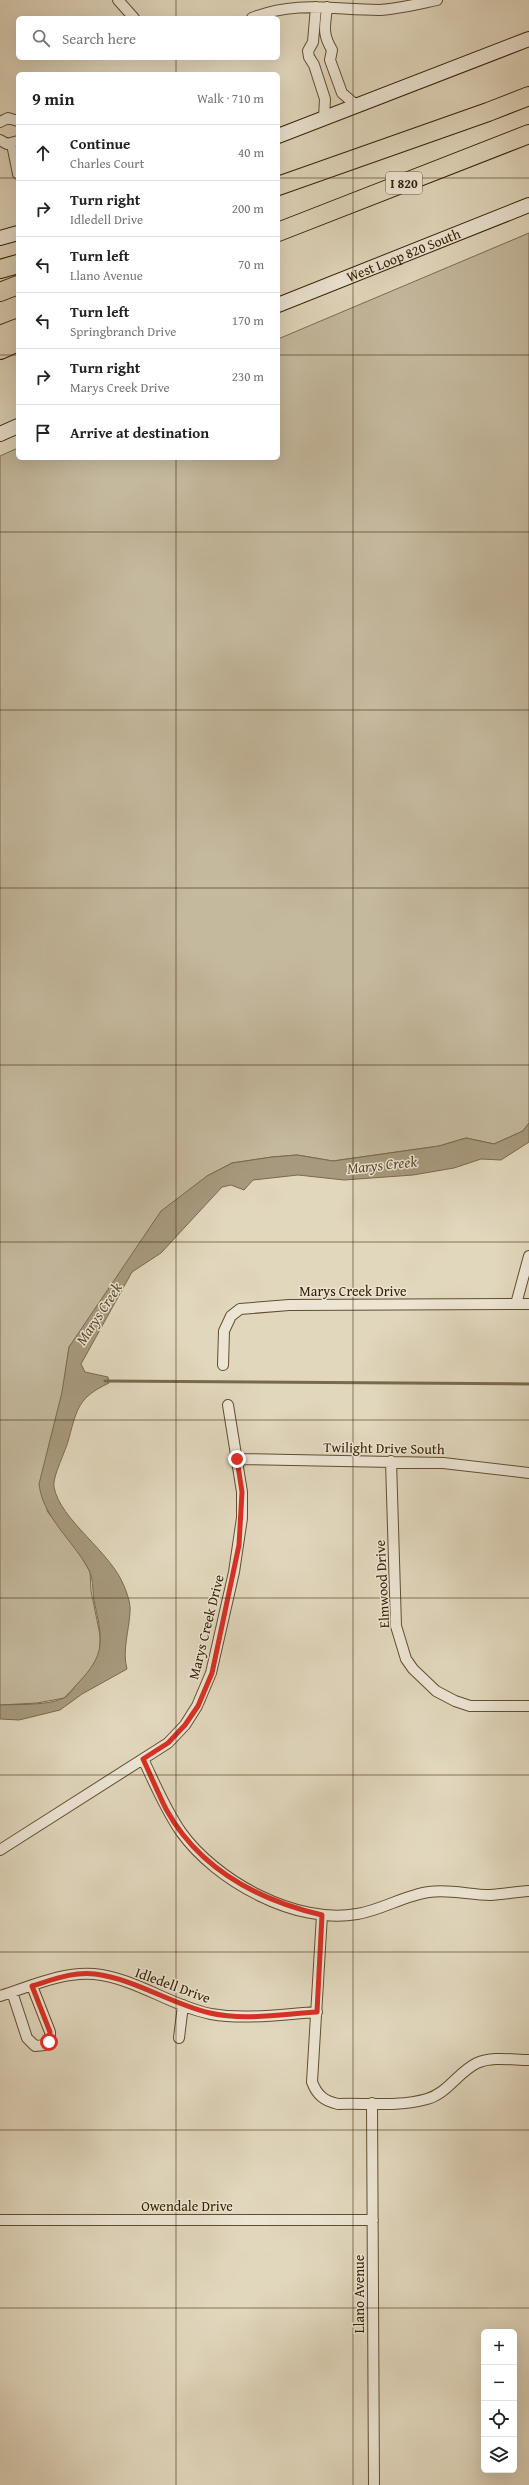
<!DOCTYPE html>
<html lang="en">
<head>
<meta charset="utf-8">
<style>
  :root { --surface:#fff; --page:#f6f6f6; --text:#222; --muted:#767676; --line:#e0e0e0 }
  body { margin:0; font-family:"Gentium Book Plus",serif; background:var(--page); color:var(--text) }
  .controls { position:absolute; right:12px; bottom:12px; display:grid; overflow:hidden; border-radius:6px; box-shadow:0 4px 16px #0002 }
  .controls button { width:36px; height:36px; display:grid; place-items:center; padding:0; border:0; border-bottom:1px solid var(--line); background:var(--surface); color:var(--text); font:20px sans-serif }
  .stop { position:absolute; width:12px; height:12px; margin:-9px; border:3px solid #d93025; border-radius:50%; background:#fff }
  .stop.end { background:#d93025; border-color:#fff; box-shadow:0 1px 4px #0008 }
  .list { margin:0; padding:0; list-style:none }
  h2 { display:flex; justify-content:space-between; align-items:center; height:52px; margin:0; padding:0 16px; font-size:17px }
  h2 small { font-size:13px; font-weight:400; color:var(--muted) }
  .list li { display:grid; grid-template-columns:26px 1fr auto; gap:12px; align-items:center; box-sizing:border-box; height:56px; padding:0 16px; border-top:1px solid var(--line) }
  .list b { display:block; font-size:15px; white-space:nowrap }
  .list p { margin:0; font-size:13px; white-space:nowrap; color:var(--muted) }
  .list em { font-size:13px; font-style:normal; color:var(--muted) }
  .icon { flex:none; width:22px; height:22px; fill:none; stroke:currentColor; stroke-width:2; stroke-linecap:round; stroke-linejoin:round }
  .map { position:relative; flex:none; width:529px; height:2485px; overflow:hidden }
  .search { position:absolute; background:var(--surface); box-shadow:0 4px 16px #0002; left:16px; top:16px; width:264px; height:44px; display:flex; align-items:center; gap:10px; box-sizing:border-box; padding:0 14px; border-radius:6px; color:var(--muted); font-size:15px }
  .panel { position:absolute; background:var(--surface); box-shadow:0 4px 16px #0002; left:16px; top:72px; width:264px; height:388px; border-radius:6px }
  .map>svg:first-child { display:block }
</style>
</head>
<body>
<div class="map">
<svg width="529" height="2485" viewBox="0 0 529 2485">
  <rect width="100%" height="100%" fill="#e1d7bd"/>
  <filter id="stains"><feTurbulence type="fractalNoise" baseFrequency=".005" numOctaves="4"/><feColorMatrix values="0 0 0 0 .2 0 0 0 0 .09 0 0 0 0 .02 0 0 0 .5 -.17"/></filter>
  <radialGradient id="worn" r=".72"><stop offset=".6" stop-color="#630" stop-opacity="0"/><stop offset="1" stop-color="#630" stop-opacity=".3"/></radialGradient>
  <!-- green -->
  <path fill="#c4b89d" stroke="#7d6c4e" d="M529,233V1123L523,1131L494,1144L466,1138L439,1146L333,1161L297,1155L272,1157L232,1163L207,1176L69,1347L47,1511L76,1547L90,1572L91,1591L100,1635V1650L95,1666L64,1698L37,1703L0,1705V456L18,448V458H278V339Z"/>
  <!-- water -->
  <path fill="#a7997d" stroke="#7a694b" d="M529,1123V1142L501,1160L481,1159L454,1168L413,1175L344,1180L298,1175L253,1180L244,1190L231,1185L222,1187L161,1253L132,1272L81,1364L85,1372L108,1377L109,1383C79,1397 77,1408 69,1438C66,1451 52,1477 54,1487C60,1520 111,1552 124,1586C127,1593 131,1604 130,1612C129,1631 122,1651 127,1669L82,1694L60,1710L19,1720L0,1719V1705C18,1704 47,1706 64,1698C69,1696 74,1687 78,1683C105,1655 103,1642 95,1605C92,1595 94,1579 89,1570C73,1540 43,1518 39,1484L62,1392L69,1347L161,1211L207,1176L232,1163L272,1157L297,1155L333,1161L439,1146L466,1138L494,1144L523,1131Z"/>
  <g fill="none" stroke-linecap="round" stroke-linejoin="round">
    <!-- stream -->
    <path stroke="#7a694b" stroke-width="3" d="M105,1381L529,1384"/>
    <!-- street casing -->
    <g stroke="#614e2f" stroke-width="12">
      <path id="street" d="M118,0L134,18
        M316,7L313,42L308,51L309,57L314,65L325,99L324,118
        M327,7C325,27 322,33 332,50L330,60L342,93L357,106
        M252,18C296,0 334,10 379,10C398,9 418,4 437,0
        M0,122L8,118L18,121
        M0,140L7,144L18,141
        M12,144L18,174
        M516,1304L529,1256
        M223,1365L224,1331L231,1316L240,1309L289,1305L529,1304
        M237,1459L443,1463L529,1473
        M391,1461L396,1626L406,1659L413,1669L436,1691L455,1701L470,1706H529
        M143,1759C155,1784 165,1809 181,1832C216,1881 296,1925 357,1914C382,1910 405,1895 429,1892C450,1889 470,1895 490,1895C503,1894 516,1892 529,1891
        M0,1850L168,1743L185,1725L197,1706L211,1673L234,1572L242,1518V1492L228,1405
        M322,1915L312,2082C317,2095 324,2101 338,2104C367,2103 399,2107 427,2099C448,2093 458,2072 477,2063C492,2056 513,2060 529,2060
        M12,1992L27,2038L35,2046L45,2045L50,2037V2032L32,1986
        M0,1996C29,1987 63,1971 94,1974C135,1978 171,2006 211,2014C245,2020 283,2014 317,2012
        M179,2038L183,2005
        M372,2103L374,2485
        M0,2220H373"/>
    </g>
    <!-- secondary casing -->
    <g stroke="#362000" stroke-width="16">
      <g id="secondary">
        <path d="M278,136L529,39"/>
        <path d="M0,238L18,233"/>
        <path id="s1" d="M278,305L529,205"/>
        <path d="M0,434L18,426"/>
      </g>
    </g>
    <!-- highway casing -->
    <g stroke="#362000" stroke-width="20">
      <path id="highway" d="M278,186L488,112L529,96
        M278,232L529,134
        M0,269L18,264
        M0,292L18,285
        M0,335L18,328
        M0,350L18,342"/>
    </g>
    <!-- street -->
    <use href="#street" stroke="#ece5d4" stroke-width="10"/>
    <!-- secondary -->
    <use href="#secondary" stroke="#ece5d4" stroke-width="14"/>
    <!-- highway -->
    <use href="#highway" stroke="#e1d7bd" stroke-width="18"/>
  </g>
  <g fill="none" stroke-linecap="round" stroke-linejoin="round">
    <!-- route -->
    <path stroke="#d93025" stroke-width="5" d="M49,2042L50,2032L32,1986C52,1980 74,1971 95,1974C135,1979 171,2004 210,2013C244,2021 283,2014 317,2012L322,1915C258,1900 199,1869 166,1809C158,1793 151,1776 143,1759L168,1743L185,1725L198,1706L212,1673L239,1545L242,1492L237,1459"/>
  </g>
  <!-- grid -->
  <path fill="none" stroke="#362000" stroke-width="1" stroke-opacity="0.55" d="M176,0V18M353,0V2485M176,58V74M0,178H18M278,178H529M0,355H18M278,355H529M176,458V2485M0,532H529M0,710H529M0,888H529M0,1065H529M0,1242H529M0,1420H529M0,1598H529M0,1775H529M0,1952H529M0,2130H529M0,2308H529"/>
  <g text-anchor="middle" stroke-width="3" stroke-linejoin="round" paint-order="stroke">
    <!-- shield labels -->
    <rect fill="#ece5d4" stroke="#6d5b40" stroke-width="1" x="386" y="172" width="36" height="22" rx="3"/>
    <g font-size="13" font-weight="bold" fill="#362000">
      <text x="404" y="188">I 820</text>
    </g>
    <!-- street labels -->
    <g font-size="14" fill="#362000" stroke="#ece5d4">
      <text dy="5" stroke="none"><textPath href="#s1" startOffset="135">West Loop 820 South</textPath></text>
      <text x="353" y="1296">Marys Creek Drive</text>
      <text transform="translate(384 1448) rotate(1)" y="5">Twilight Drive South</text>
      <text transform="translate(382 1584) rotate(-93)" y="5">Elmwood Drive</text>
      <text transform="translate(206 1627) rotate(-76)" y="5">Marys Creek Drive</text>
      <text transform="translate(173 1985) rotate(20)" y="5">Idledell Drive</text>
      <text x="187" y="2211">Owendale Drive</text>
      <text transform="translate(359 2294) rotate(-90)" y="5">Llano Avenue</text>
    </g>
    <!-- water labels -->
    <g font-size="15" font-style="italic" fill="#5e4a2c" stroke="#ece5d4">
      <text transform="translate(382 1165) rotate(-6)" y="5">Marys Creek</text>
      <text transform="translate(99 1314) rotate(-57)" y="5">Marys Creek</text>
    </g>
  </g>
  <rect width="100%" height="100%" filter="url(#stains)"/>
  <rect width="100%" height="100%" fill="url(#worn)"/>
</svg>
<div class="controls">
<button>+</button>
<button>−</button>
<button><svg class="icon" aria-label="locate" viewBox="0 0 24 24"><circle cx="12" cy="12" r="6"/><path d="M12 2v4M12 18v4M2 12h4M18 12h4"/></svg></button>
<button><svg class="icon" aria-label="layers" viewBox="0 0 24 24"><path d="M12 4l9 5-9 5-9-5zM3 14l9 5 9-5"/></svg></button>
</div>
<div class="stop" style="left:49px;top:2042px"></div>
<div class="stop end" style="left:237px;top:1459px"></div>
<div class="search"><svg class="icon" aria-label="search" viewBox="0 0 24 24"><circle cx="10" cy="10" r="6"/><path d="M15 15l6 6"/></svg>Search here</div>
<section class="panel">
<h2>9 min<small>Walk · 710 m</small></h2>
<ul class="list">
<li><svg class="icon" aria-label="ahead" viewBox="0 0 24 24"><path d="M12 20V5M6 11l6-6 6 6"/></svg><div><b>Continue</b><p>Charles Court</p></div><em>40 m</em></li>
<li><svg class="icon" aria-label="right" viewBox="0 0 24 24"><path d="M7 20v-9h11M14 6l5 5-5 5"/></svg><div><b>Turn right</b><p>Idledell Drive</p></div><em>200 m</em></li>
<li><svg class="icon" aria-label="left" viewBox="0 0 24 24"><path d="M17 20v-9H6M10 6l-5 5 5 5"/></svg><div><b>Turn left</b><p>Llano Avenue</p></div><em>70 m</em></li>
<li><svg class="icon" aria-label="left" viewBox="0 0 24 24"><path d="M17 20v-9H6M10 6l-5 5 5 5"/></svg><div><b>Turn left</b><p>Springbranch Drive</p></div><em>170 m</em></li>
<li><svg class="icon" aria-label="right" viewBox="0 0 24 24"><path d="M7 20v-9h11M14 6l5 5-5 5"/></svg><div><b>Turn right</b><p>Marys Creek Drive</p></div><em>230 m</em></li>
<li><svg class="icon" aria-label="arrive" viewBox="0 0 24 24"><path d="M6 21V4h12l-3 4 3 4H6"/></svg><div><b>Arrive at destination</b></div></li>
</ul>
</section>
</div>
</body>
</html>
